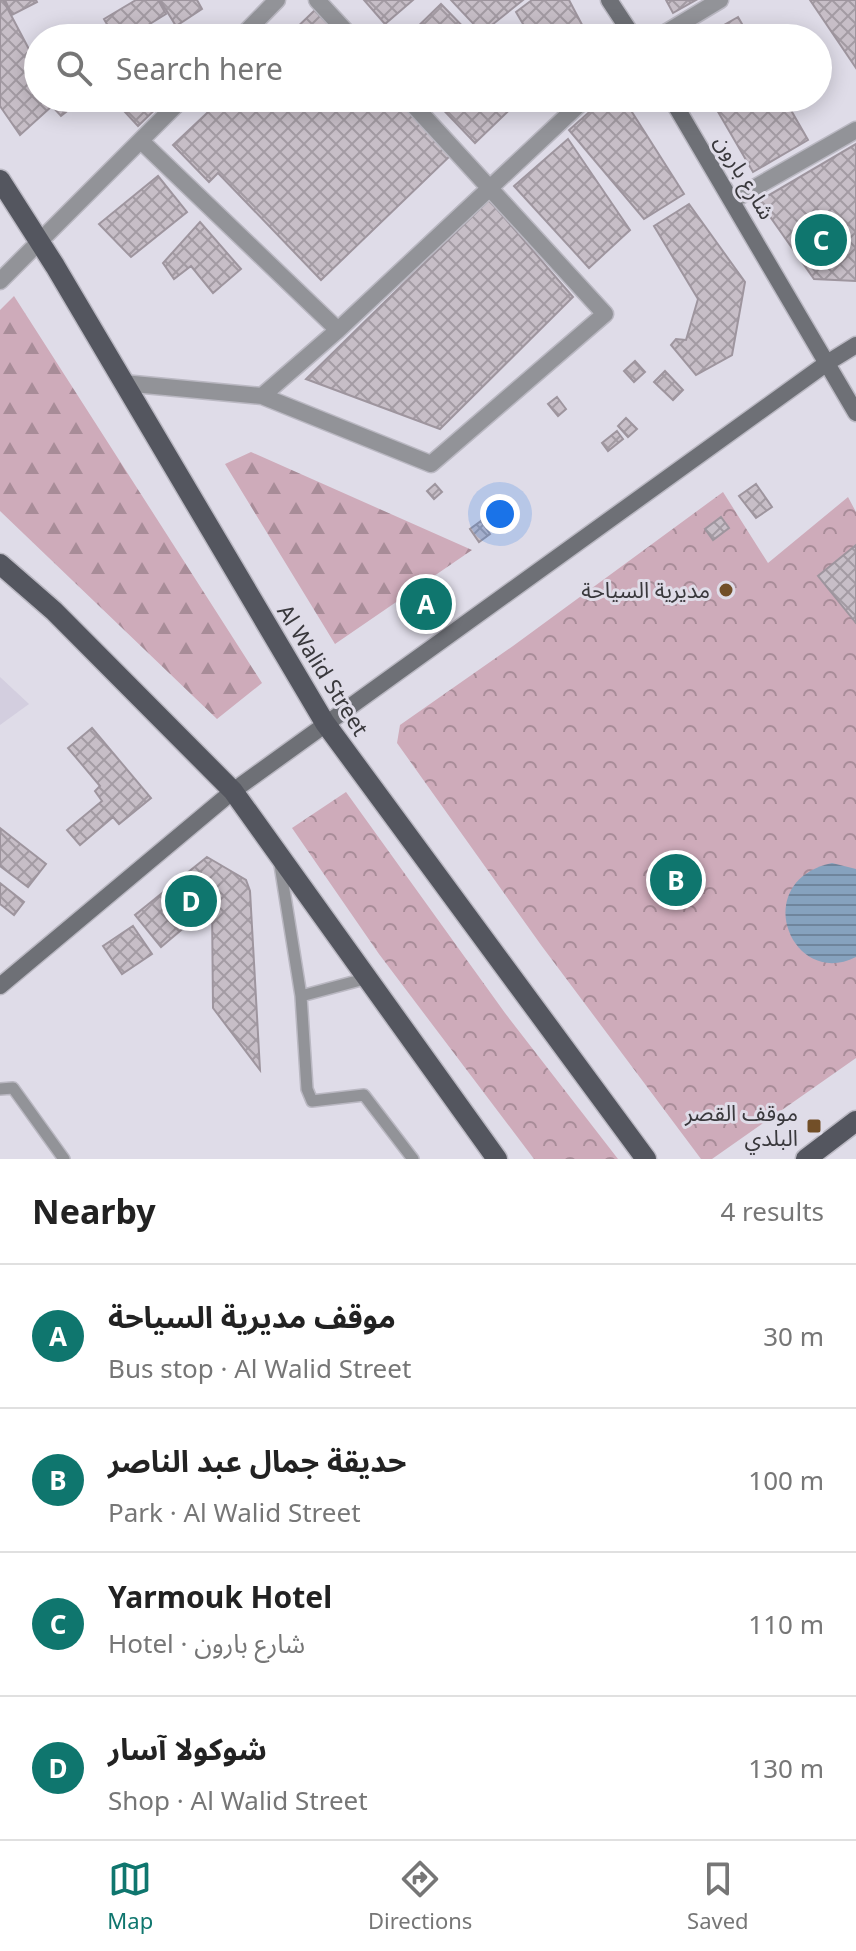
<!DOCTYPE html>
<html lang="en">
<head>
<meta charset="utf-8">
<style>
  :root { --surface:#fff; --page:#f2f2f2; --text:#222; --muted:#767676; --line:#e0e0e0; --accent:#0f766e }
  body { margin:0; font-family:"Noto Sans","Noto Sans Arabic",sans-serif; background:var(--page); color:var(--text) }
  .you { position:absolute; left:500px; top:514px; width:28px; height:28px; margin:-20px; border:6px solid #fff; border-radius:50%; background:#1a73e8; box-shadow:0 0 0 12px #1a73e833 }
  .badge { display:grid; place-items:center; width:52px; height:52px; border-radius:50%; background:var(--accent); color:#fff; font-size:26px; font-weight:700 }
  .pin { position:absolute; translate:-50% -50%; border:4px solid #fff; box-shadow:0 2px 8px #0006 }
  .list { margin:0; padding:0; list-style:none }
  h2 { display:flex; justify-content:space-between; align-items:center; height:104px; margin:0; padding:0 32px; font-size:34px }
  h2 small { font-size:26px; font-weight:400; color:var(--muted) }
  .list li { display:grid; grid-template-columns:52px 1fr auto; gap:24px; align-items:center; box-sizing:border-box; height:144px; padding:0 32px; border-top:2px solid var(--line) }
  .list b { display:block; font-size:30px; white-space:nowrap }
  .list p { margin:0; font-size:26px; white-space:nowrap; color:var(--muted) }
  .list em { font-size:26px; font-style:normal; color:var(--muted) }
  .icon { flex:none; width:44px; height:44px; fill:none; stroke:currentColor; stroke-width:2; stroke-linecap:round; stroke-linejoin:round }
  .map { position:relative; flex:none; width:856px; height:1159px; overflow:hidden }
  .search { position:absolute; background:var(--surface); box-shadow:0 4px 20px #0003; left:24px; right:24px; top:24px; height:88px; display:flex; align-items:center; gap:20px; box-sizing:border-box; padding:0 28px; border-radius:44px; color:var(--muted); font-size:30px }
  .sheet { height:680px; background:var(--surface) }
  nav { display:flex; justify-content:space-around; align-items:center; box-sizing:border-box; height:112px; border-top:2px solid var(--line); background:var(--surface); font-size:22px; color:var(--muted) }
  nav a { display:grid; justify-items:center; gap:4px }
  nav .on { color:var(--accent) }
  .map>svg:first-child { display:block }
</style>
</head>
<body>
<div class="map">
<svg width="856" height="1159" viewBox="0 0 856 1159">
  <defs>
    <pattern id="forest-firs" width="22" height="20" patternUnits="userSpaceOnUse" patternTransform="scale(2)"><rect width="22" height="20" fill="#ceabba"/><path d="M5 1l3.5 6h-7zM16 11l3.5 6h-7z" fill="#a88c98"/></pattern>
    <pattern id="park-crowns" width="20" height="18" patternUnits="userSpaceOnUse" patternTransform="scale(2)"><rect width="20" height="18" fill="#ceabba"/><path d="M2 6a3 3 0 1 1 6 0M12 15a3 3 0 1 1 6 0" fill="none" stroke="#a88c98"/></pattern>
    <pattern id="water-rules" width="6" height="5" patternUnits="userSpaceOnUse" patternTransform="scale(2)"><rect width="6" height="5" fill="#86a2be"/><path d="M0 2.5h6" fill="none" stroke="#6f859c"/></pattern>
    <pattern id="building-cross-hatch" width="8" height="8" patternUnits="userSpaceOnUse" patternTransform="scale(2)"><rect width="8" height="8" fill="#c7bec7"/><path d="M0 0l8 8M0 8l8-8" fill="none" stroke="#a39ba3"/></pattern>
  </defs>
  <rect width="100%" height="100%" fill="#dfdce8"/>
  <!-- built -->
  <path fill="#d3cedf" d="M0,677L29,704L0,725Z"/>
  <!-- forest -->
  <path fill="url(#forest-firs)" d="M14,296L262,683L217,719L0,511V310Z
    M251,452L472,550L335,644L225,464Z"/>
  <!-- park -->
  <path fill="url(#park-crowns)" d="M723,492L768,563L848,497L856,512V1058L712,1159H701L541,945L397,743L400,725L513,646Z
    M346,792L505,1013L618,1159H534L379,954L292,828Z"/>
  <!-- water -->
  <path fill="url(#water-rules)" d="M832,863L856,869V957C791,990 748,881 832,863Z"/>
  <!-- building -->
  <path fill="url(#building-cross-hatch)" stroke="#9e959e" stroke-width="2" d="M0,0H3L31,53L38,49V98H84L61,116L52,106L20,135L0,106Z
    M5,0H36L37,2L12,15Z
    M136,0H158L166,14L127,38H115L104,19Z
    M160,0H197L202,9L176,26Z
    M364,0H413L385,24Z
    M451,0H523L482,33Z
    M532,0H569L589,38H516L526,29L516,12Z
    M666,0H696L673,13Z
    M810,0H856V68Z
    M441,4L474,38H406Z
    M315,10L341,38H286Z
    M738,17L750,38H701Z
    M75,26L82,38H55Z
    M112,98H167L138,126Z
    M223,98H399L452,154L321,280L218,173L209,182L173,145Z
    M432,98H522L475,143Z
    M605,98H623L684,194L644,219L569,130Z
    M710,98H784L808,140L753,172Z
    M568,139L630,230L589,268L514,186Z
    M856,144V281L814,279L759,201Z
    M158,176L187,212L131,257L99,224Z
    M489,200L573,297L440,429L306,379Z
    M689,204L745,282L732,355L696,375L671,345L676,339L686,340L698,299L654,226Z
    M200,222L241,269L213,293L191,266L174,279L163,263Z
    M635,361L645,372L634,382L624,371Z
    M665,371L683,390L673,400L654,382Z
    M557,397L566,409L558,416L548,404Z
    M626,418L637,429L628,437L618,426Z
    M617,431L623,439L608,451L602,443Z
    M435,484L442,492L434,499L427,491Z
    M756,484L772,507L756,518L739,496Z
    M498,509L509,524L497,532L487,517Z
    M721,517L729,528L713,540L705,529Z
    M481,521L490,534L479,542L470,529Z
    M856,545V623L818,576Z
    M92,728L151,798L119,824L113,817L80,845L67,830L102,801L95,791L100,786L68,748Z
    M0,828L46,864L28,887L0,866Z
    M207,857L246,880L250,891L260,1070L213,1008L212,904L161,947L135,915Z
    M0,883L24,902L14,915L0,904Z
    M133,926L152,954L122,974L103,946Z"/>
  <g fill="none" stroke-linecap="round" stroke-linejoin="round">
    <!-- lane casing -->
    <g stroke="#bab8c2" stroke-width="14">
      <path id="lane" d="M280,865L301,996L368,978
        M301,996L307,1089L312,1101L364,1095L413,1159
        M0,1089L13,1088L64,1159"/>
    </g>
    <!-- street casing -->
    <g stroke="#bab8c2" stroke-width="19">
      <path id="street" d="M317,0L352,38
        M240,38L277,0
        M657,38L720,0
        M141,141L338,330
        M733,200L856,130
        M0,281L183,98
        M123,383L262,396L431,464L605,314L407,98
        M262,396L338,330L586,98"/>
    </g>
    <!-- secondary casing -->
    <g stroke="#bab8c2" stroke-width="19">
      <path id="secondary" d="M609,0L634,38
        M671,98L856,413
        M0,986L233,791L827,363L856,345"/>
    </g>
    <!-- primary casing -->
    <g stroke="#bab8c2" stroke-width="23">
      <path id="primary" d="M0,180L55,266L325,723L646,1159
        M0,564L54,611L233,791L497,1159
        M806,1159L856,1121"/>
    </g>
    <!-- lane -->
    <use href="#lane" stroke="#929398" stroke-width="11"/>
    <!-- street -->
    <use href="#street" stroke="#929398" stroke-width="16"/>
    <!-- secondary -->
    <use href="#secondary" stroke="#6e7076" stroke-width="16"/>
    <!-- primary -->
    <use href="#primary" stroke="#54565f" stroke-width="20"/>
  </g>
  <!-- markers -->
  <g fill="#724f28" stroke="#dfdce8" stroke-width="3">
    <circle cx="726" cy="590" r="8"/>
    <rect x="806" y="1118" width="16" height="16" rx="4"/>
  </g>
  <g text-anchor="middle" stroke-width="6" stroke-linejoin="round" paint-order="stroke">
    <!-- street labels -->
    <g font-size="22" fill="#39383c" stroke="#dfdce8">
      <text transform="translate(745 177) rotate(59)" y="8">شارع بارون</text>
      <text transform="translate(323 670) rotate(58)" y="8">Al Walid Street</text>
    </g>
    <!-- poi labels -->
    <g font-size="22" fill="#39383c" stroke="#dfdce8" text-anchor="end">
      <text x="710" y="598">مديرية السياحة</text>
      <text x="798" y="1121">موقف القصر<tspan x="798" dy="25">البلدي</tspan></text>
    </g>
  </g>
</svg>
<div class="you"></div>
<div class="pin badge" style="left:426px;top:604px">A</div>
<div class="pin badge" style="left:676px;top:880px">B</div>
<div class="pin badge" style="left:821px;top:240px">C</div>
<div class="pin badge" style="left:191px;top:901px">D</div>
<div class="search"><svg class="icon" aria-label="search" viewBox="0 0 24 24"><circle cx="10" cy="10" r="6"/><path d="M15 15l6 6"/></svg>Search here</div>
</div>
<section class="sheet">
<h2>Nearby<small>4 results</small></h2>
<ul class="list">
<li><span class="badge">A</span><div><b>موقف مديرية السياحة</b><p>Bus stop · Al Walid Street</p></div><em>30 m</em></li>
<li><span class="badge">B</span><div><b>حديقة جمال عبد الناصر</b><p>Park · Al Walid Street</p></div><em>100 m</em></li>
<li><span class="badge">C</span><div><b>Yarmouk Hotel</b><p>Hotel · شارع بارون</p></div><em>110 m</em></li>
<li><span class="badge">D</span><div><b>شوكولا آسار</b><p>Shop · Al Walid Street</p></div><em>130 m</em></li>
</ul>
</section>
<nav>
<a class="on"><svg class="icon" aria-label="map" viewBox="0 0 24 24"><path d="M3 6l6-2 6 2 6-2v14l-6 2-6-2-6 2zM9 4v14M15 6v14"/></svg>Map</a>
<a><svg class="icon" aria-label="directions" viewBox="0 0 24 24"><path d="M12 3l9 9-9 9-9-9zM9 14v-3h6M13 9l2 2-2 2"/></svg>Directions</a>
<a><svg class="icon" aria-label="saved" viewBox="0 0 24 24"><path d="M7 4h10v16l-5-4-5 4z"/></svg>Saved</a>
</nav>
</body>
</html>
